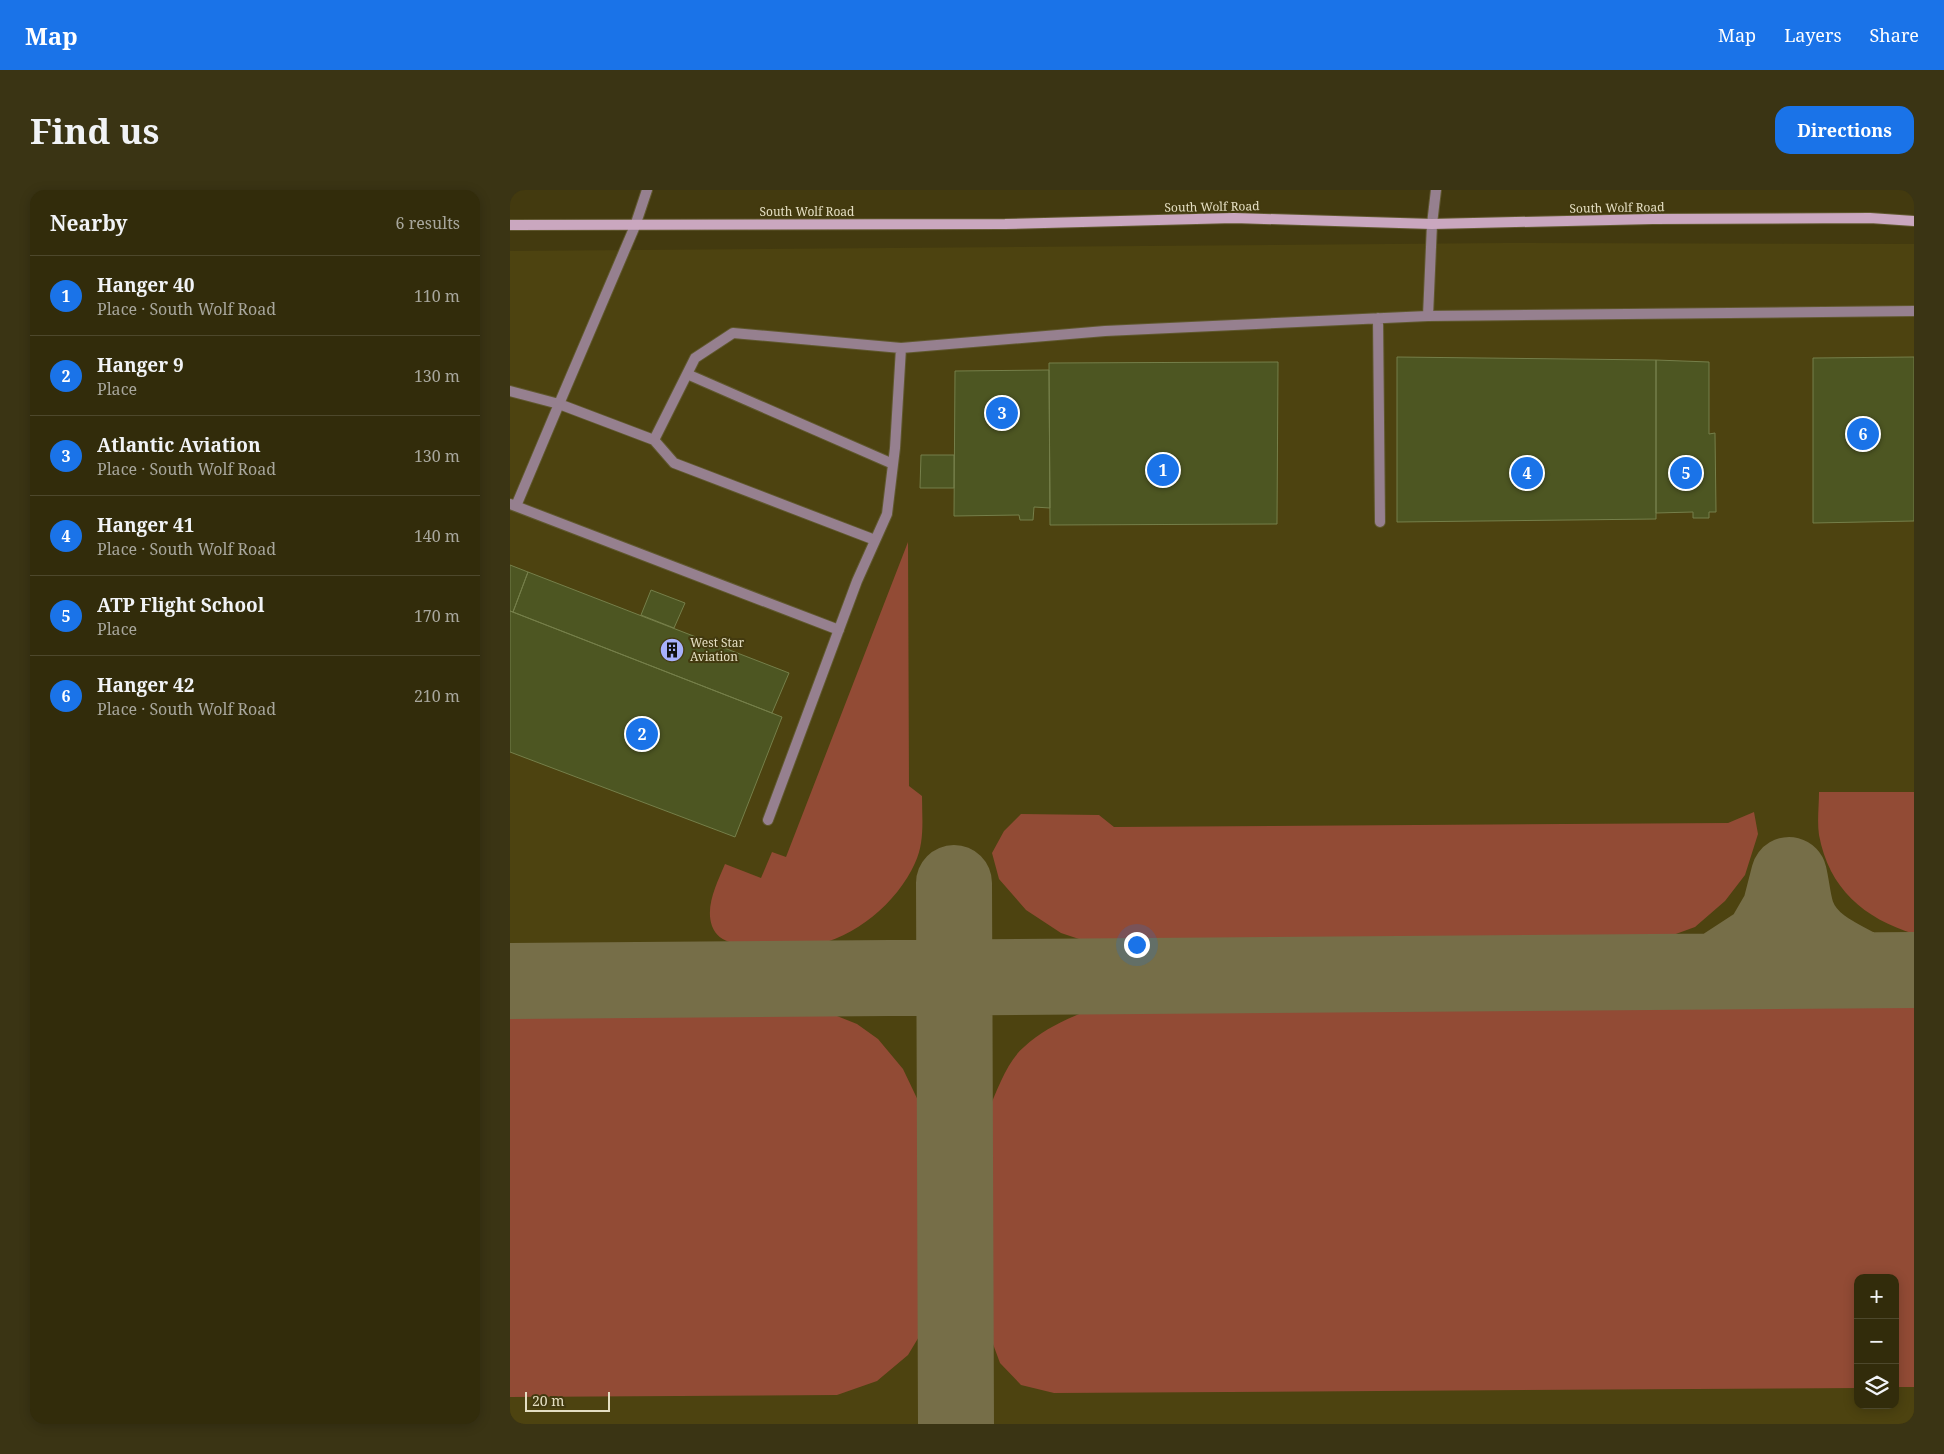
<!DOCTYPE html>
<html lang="en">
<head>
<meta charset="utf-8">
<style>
  :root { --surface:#322c0b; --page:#3a3414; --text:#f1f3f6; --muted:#a8a79d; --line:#4d482c; --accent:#1a73e8 }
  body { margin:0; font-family:"Noto Serif",serif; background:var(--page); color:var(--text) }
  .controls { position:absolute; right:15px; bottom:15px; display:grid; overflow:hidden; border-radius:10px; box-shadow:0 2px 12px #0003 }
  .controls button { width:45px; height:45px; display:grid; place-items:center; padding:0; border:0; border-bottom:1px solid var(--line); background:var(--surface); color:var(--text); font:25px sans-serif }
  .scale { position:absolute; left:15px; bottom:12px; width:85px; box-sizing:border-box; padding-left:5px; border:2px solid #e4dec2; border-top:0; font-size:14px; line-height:18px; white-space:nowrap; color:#e4dec2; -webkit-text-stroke:4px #433a0f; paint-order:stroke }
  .you { position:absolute; left:626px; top:754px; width:18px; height:18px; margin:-12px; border:4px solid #fff; border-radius:50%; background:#1a73e8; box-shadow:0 0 0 8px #1a73e833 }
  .badge { display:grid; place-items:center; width:32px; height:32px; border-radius:50%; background:var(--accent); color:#fff; font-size:16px; font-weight:700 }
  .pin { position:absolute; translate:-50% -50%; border:2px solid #fff; box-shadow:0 1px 5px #0006 }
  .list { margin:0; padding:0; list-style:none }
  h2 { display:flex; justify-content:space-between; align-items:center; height:65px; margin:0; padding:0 20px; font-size:21px }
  h2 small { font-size:16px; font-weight:400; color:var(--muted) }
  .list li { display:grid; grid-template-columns:32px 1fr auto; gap:15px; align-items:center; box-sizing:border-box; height:80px; padding:0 20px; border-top:1px solid var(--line) }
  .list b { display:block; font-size:19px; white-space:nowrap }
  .list p { margin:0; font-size:16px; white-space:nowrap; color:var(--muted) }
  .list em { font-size:16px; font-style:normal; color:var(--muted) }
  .icon { flex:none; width:28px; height:28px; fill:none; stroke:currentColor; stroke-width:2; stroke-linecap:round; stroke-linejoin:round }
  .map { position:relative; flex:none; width:1404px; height:1234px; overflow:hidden; border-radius:15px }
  header { display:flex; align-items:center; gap:30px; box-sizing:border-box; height:70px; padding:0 25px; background:var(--accent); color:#fff }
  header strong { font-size:24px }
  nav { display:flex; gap:28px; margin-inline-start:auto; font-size:18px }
  .intro { display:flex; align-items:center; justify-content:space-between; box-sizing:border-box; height:120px; padding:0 30px }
  h1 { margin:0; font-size:35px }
  .button { padding:12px 22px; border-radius:15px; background:var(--accent); color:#fff; font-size:18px; font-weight:700 }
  main { display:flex; gap:30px; padding:0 30px }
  aside { flex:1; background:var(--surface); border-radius:15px; box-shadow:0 2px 12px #0003 }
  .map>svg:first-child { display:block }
</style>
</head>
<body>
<header>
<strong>Map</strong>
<nav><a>Map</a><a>Layers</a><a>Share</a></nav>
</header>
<div class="intro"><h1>Find us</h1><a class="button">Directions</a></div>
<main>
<aside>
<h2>Nearby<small>6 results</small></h2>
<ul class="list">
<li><span class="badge">1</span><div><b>Hanger 40</b><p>Place · South Wolf Road</p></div><em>110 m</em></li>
<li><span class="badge">2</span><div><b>Hanger 9</b><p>Place</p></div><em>130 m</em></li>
<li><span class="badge">3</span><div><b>Atlantic Aviation</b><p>Place · South Wolf Road</p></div><em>130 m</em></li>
<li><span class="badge">4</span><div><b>Hanger 41</b><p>Place · South Wolf Road</p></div><em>140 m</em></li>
<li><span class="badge">5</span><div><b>ATP Flight School</b><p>Place</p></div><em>170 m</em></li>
<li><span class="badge">6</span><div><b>Hanger 42</b><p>Place · South Wolf Road</p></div><em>210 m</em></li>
</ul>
</aside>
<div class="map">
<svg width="1404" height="1234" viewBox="0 0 1404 1234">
  <rect width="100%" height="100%" fill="#433a0f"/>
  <!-- built -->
  <path fill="#4d4310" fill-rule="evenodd" d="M997,53L1404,54V1234H0V61ZM1348,1088H1385V1215H1348Z"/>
  <!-- green -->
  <path fill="#924b35" d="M398,352L399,596L412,606C412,629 415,652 405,673C387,713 345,748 301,756C285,759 265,755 248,755C231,755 209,755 202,736C195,716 207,693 215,674L251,688L262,662L276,667Z
    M1309,602H1404V744C1354,728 1319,699 1309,645C1307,631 1309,616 1309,602Z
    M1244,622L1248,644L1235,685L1215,711L1185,737L1152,749L581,753L551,743L516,720L489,689L482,663L494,641L511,624L589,625L604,637L1218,633Z
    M1404,811V1197H1385V1088H1348V1198L544,1203L511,1195L490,1173L480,1146L478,921C487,901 497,871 514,857C534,838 560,828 585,817Z
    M288,819L322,824L347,834L368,849L393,879L414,923L413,1140L398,1165L367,1191L327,1205L0,1207V821Z"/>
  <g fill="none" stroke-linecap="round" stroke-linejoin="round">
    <!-- taxiway -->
    <path stroke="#766e48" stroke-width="76" d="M444,693L446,1234
      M1206,781L1252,751L1270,720L1279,685C1282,698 1283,712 1287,724C1298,754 1327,766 1354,780
      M0,791L1404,780"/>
  </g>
  <!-- building -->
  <path fill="#4d5622" stroke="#757f4a" d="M887,167L1146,170V329L887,332Z
    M1404,167V331L1303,333V168Z
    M1146,170L1199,172V244L1205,243L1206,322H1199V328H1183V322L1146,323Z
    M768,172L767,334L540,335L539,173Z
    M539,180L540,318L524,317L523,330H510L509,325L444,326L445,181Z
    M411,265H444V298H410Z
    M0,375L18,382L3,422L0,421Z
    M18,382L279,483L262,523L3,422Z
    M141,400L175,413L164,438L131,425Z
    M0,421L272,527L225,647L0,562Z"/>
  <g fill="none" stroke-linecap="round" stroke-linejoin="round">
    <!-- lane casing -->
    <g stroke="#60582f" stroke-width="12">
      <path id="lane" d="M125,36L49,214L144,250L185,168L223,143L391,158L595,141L918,126L922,34
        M918,126L1404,121
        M868,128L870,332
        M177,184L383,274
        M0,201L49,214L6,316
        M144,250L164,273L365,350
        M0,314L329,440
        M258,630L347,391L377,324L385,258L391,158"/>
    </g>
    <!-- street casing -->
    <g stroke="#60582f" stroke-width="12">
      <path id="street" d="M922,34L926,0
        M125,36L137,0"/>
    </g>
    <!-- secondary casing -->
    <g stroke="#60582f" stroke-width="12">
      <path id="secondary" d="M0,35L495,34L724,28L922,34L1143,29L1360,28L1404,31"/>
    </g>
    <!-- lane -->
    <use href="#lane" stroke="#96808f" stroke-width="10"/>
    <!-- street -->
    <use href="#street" stroke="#96808f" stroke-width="10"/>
    <!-- secondary -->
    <use href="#secondary" stroke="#caa7bf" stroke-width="10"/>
  </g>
  <!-- icons -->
  <defs>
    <g id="building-disc" transform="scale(1.25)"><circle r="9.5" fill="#a7b1fc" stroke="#433a0f"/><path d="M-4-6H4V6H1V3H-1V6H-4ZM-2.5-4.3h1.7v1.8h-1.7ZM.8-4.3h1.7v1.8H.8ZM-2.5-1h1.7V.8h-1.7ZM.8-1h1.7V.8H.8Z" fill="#111"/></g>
  </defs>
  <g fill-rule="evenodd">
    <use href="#building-disc" x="162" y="460"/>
  </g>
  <g text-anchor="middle" stroke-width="4" stroke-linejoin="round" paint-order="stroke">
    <!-- street labels -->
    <g font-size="12" fill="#e4dec2" stroke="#433a0f">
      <text transform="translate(702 17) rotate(-1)" y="4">South Wolf Road</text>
      <text transform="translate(1107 18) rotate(-1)" y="4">South Wolf Road</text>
      <text x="297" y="26">South Wolf Road</text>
    </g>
    <!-- poi labels -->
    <g font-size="12" fill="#e4dec2" stroke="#433a0f" text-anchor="start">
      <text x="180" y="457">West Star<tspan x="180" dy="14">Aviation</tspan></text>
    </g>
  </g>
</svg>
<div class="controls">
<button>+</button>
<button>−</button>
<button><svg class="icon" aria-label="layers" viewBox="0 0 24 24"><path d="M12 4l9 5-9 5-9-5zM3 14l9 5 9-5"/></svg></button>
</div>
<div class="scale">20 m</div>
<div class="you"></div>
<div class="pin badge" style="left:653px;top:280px">1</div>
<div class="pin badge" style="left:132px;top:544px">2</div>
<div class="pin badge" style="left:492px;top:223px">3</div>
<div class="pin badge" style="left:1017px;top:283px">4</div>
<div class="pin badge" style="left:1176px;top:283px">5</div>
<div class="pin badge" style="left:1353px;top:244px">6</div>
</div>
</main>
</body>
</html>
